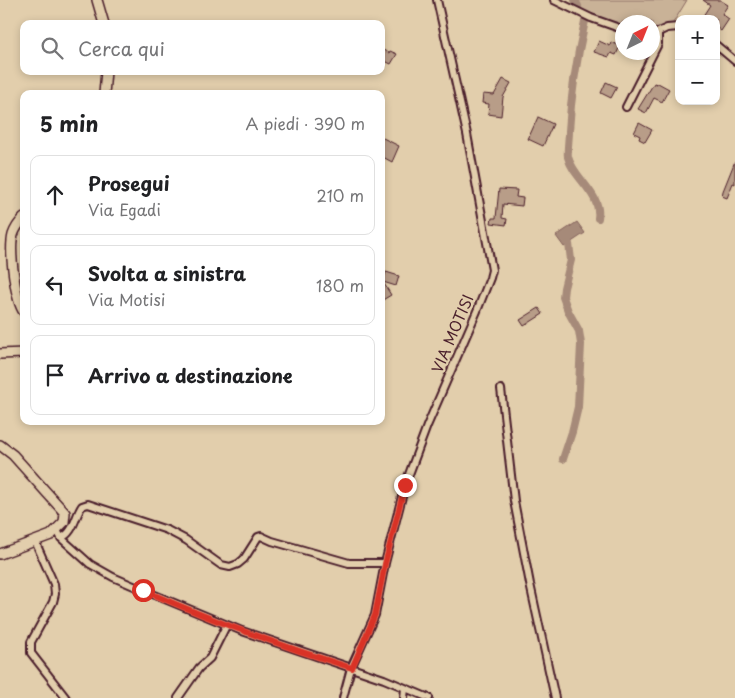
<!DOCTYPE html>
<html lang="it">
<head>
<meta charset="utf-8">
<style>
  :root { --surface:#fff; --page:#f2f2f2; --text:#202124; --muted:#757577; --line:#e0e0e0 }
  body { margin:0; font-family:"Playpen Sans",sans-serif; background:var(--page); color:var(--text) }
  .controls { position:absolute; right:15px; top:15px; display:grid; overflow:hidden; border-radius:10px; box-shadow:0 2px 8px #0003 }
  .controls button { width:45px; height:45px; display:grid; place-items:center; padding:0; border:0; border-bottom:1px solid var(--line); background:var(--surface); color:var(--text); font:25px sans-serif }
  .compass { position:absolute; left:615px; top:15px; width:45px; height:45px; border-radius:50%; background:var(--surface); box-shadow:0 2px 8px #0003; rotate:43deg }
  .stop { position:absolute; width:15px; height:15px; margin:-11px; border:4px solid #d93025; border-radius:50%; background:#fff }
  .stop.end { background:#d93025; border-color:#fff; box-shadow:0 1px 5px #0008 }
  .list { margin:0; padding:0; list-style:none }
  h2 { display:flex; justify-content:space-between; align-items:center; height:65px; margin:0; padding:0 20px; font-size:21px }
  h2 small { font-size:16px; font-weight:400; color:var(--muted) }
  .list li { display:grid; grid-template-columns:32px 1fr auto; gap:15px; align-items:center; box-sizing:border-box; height:80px; margin:0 10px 10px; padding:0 10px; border:1px solid var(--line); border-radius:10px }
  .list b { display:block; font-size:19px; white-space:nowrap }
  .list p { margin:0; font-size:16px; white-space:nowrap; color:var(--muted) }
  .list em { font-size:16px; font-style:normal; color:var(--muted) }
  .icon { flex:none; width:28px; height:28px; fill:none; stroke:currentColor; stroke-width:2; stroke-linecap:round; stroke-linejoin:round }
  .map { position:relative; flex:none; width:735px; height:698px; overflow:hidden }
  .search { position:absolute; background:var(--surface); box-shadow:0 2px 8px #0003; left:20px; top:20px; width:365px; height:55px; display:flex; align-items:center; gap:12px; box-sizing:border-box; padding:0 18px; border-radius:10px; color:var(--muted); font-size:19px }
  .panel { position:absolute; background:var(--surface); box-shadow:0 2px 8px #0003; left:20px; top:90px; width:365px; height:335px; border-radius:10px }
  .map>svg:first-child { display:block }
</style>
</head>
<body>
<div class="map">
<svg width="735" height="698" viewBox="0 0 735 698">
  <rect width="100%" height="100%" fill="#e2ceac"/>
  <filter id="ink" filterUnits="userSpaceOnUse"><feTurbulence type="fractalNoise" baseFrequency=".02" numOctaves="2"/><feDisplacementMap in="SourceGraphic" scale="10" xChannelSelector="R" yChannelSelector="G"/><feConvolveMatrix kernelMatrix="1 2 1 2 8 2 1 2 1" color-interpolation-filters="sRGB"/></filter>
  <g filter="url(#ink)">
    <!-- green -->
    <path fill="#c9b297" stroke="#8a6861" d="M575,0H687L670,28L653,35L652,22H622V29L582,13Z"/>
    <!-- water -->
    <path fill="#a68a79" stroke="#815f5a" d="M577,222L585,233L564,247L556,236Z"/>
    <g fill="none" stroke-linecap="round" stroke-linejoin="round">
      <!-- canal -->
      <path stroke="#a68a79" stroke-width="8" d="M575,0L578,6
        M585,21C577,57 571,94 569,131C569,139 567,150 568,157C573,178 602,194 598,218
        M563,459L572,432L578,407L581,344L579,331L568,311L563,297L564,288L571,260L569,244"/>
    </g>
    <!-- building -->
    <path fill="#b89d88" stroke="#4a1f2b" d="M703,0H720L728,5L722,14L729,19L721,31L716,27V19H701L710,5Z
      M599,41L610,46L611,42L620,46L616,55L611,53L609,57L594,52Z
      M381,49L389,53L390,51L397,54L391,64L381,59Z
      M503,79L511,83L503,97L501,116L488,114L489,104L482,103L483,94L494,95Z
      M606,82L617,87L611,98L601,93Z
      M654,83L657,84L658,83L669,89L662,102L654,98L646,113L638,109Z
      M538,117L553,124L543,146L528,139Z
      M639,123L652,130L645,142L639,139L640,136L634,133Z
      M381,137L399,146L392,162L381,156Z
      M735,161V184L733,183L727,198L722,196L723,191Z
      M499,189L517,190L516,197L523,198L522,206L503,204L502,218L507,219L506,225L491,223L492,218H496Z
      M386,272L399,276L396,286L383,282L391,295L381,301V279L383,281Z
      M539,308L543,314L524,326L520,320Z"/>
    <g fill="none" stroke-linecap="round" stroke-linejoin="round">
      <!-- minor casing -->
      <g stroke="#4a1f2b" stroke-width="10">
        <path id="minor" d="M554,0L591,18L622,29
          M652,35L667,28L679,27
          M716,45L735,61
          M626,107L658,44V33
          M501,389L514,501L530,584L555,698
          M57,530L61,538L90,564L113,577L143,590L242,631L384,679L429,698
          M61,538C74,533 75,516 82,506L88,504L167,530L186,540L221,565L230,567L238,564L244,559L258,537L261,536L272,541L349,563H385
          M35,541L54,584L55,594L53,602L31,642V653L66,698
          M178,698L199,668L210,658L226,626
          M343,698L351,668L375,615L385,563L405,485L427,426L477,311L490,278L492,270L467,134L437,0
          M404,698L405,688"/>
      </g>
      <!-- secondary casing -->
      <g stroke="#4a1f2b" stroke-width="12">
        <path id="secondary" d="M97,0L104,24
          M104,94L106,71
          M24,218C20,222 15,229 13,235C9,250 15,300 24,312
          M0,354L24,353
          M0,445L13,455L65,513L64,522L51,535L0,554"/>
      </g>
      <!-- minor -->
      <use href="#minor" stroke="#e2ceac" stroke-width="6"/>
      <!-- secondary -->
      <use href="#secondary" stroke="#e2ceac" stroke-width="9"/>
    </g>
  </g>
  <g fill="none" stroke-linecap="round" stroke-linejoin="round" filter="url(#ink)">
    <!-- route -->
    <path stroke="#d93025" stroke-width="6" d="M143,590C211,620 280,646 352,668L375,615L385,564L405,485"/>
  </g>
  <g text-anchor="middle" stroke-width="4.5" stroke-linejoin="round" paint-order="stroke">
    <!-- street labels -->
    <g font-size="15" fill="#4a1f2b" stroke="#e2ceac">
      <text transform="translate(453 334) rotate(-67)" y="5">VIA MOTISI</text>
    </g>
  </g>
</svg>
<div class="controls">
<button>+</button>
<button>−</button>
</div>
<svg class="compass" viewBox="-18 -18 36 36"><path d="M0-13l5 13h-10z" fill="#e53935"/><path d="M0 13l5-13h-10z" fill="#757577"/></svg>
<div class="stop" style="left:143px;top:590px"></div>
<div class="stop end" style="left:405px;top:485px"></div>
<div class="search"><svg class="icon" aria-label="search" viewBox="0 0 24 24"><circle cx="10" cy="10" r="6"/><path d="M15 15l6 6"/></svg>Cerca qui</div>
<section class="panel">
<h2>5 min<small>A piedi · 390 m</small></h2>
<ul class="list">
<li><svg class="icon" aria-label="ahead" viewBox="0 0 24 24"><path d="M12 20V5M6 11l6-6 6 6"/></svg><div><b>Prosegui</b><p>Via Egadi</p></div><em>210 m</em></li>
<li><svg class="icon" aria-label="left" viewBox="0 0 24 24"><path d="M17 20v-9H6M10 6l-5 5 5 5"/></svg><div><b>Svolta a sinistra</b><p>Via Motisi</p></div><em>180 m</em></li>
<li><svg class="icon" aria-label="arrive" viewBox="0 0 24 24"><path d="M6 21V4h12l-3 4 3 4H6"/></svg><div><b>Arrivo a destinazione</b></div></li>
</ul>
</section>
</div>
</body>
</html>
